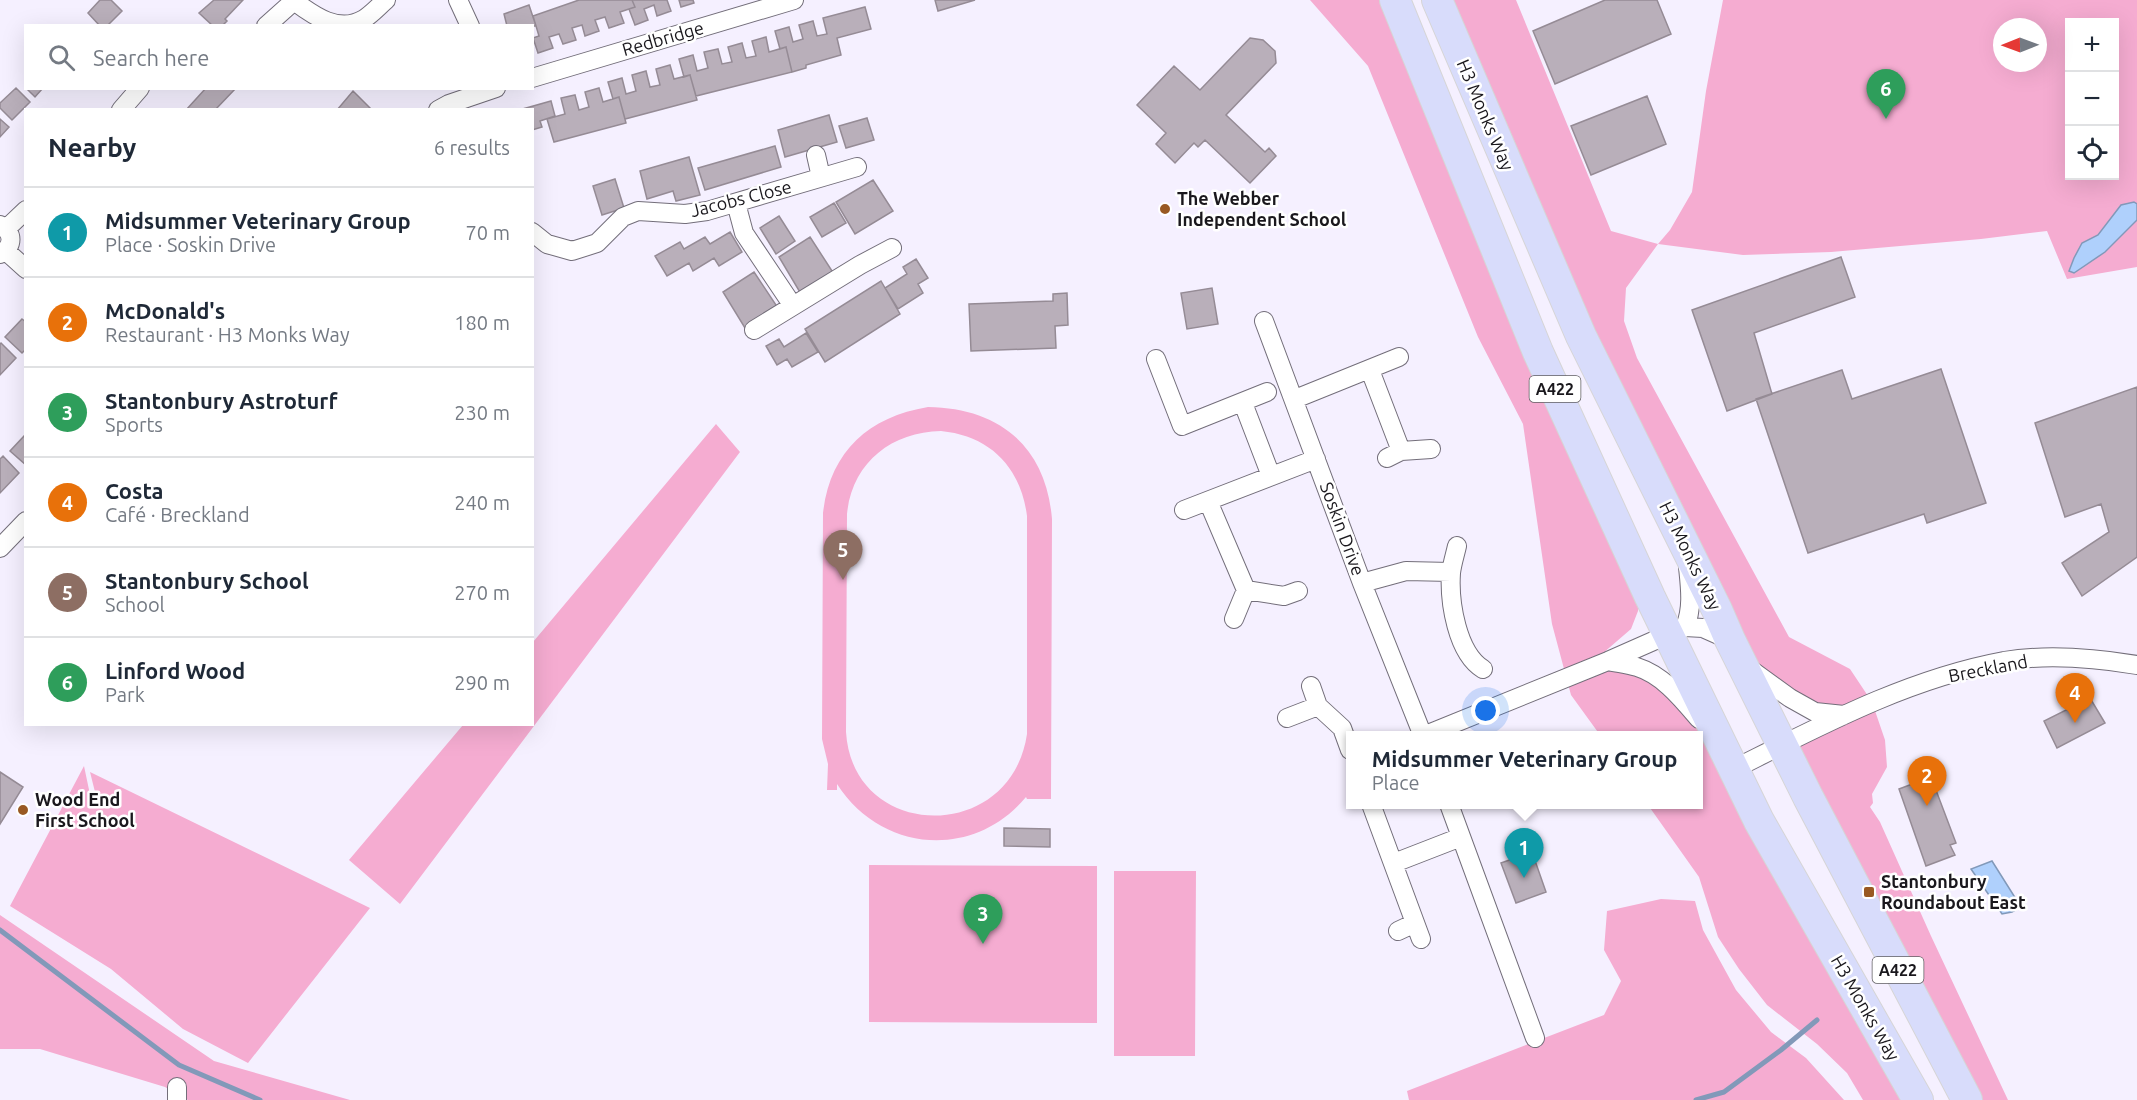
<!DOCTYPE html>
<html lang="en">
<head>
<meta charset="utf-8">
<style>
  :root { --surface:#fff; --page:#f6f6f7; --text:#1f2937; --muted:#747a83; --line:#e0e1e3; --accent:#2563eb }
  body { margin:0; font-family:Ubuntu,sans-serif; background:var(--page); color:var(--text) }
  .controls { position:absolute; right:18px; top:18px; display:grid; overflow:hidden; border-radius:0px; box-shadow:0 6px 24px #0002 }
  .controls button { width:54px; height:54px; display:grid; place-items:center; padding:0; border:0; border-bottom:2px solid var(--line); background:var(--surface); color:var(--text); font:30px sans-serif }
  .compass { position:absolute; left:1993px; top:18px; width:54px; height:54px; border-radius:50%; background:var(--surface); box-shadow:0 6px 24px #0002; rotate:269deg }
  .you { position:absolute; left:1486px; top:711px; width:21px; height:21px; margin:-15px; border:4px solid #fff; border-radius:50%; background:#1a73e8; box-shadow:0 0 0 9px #1a73e833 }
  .badge { display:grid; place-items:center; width:39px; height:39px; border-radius:50%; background:var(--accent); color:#fff; font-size:20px; font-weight:700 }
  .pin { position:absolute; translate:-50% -50px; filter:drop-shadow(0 2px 3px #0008) }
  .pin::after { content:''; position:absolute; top:32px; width:21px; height:18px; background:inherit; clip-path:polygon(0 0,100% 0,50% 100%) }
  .popup { position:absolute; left:1346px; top:731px; width:357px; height:78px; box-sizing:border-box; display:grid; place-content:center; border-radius:0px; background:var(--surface); filter:drop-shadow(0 2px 4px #0005); font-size:20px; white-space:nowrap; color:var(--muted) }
  .popup b { font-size:22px; color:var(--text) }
  .popup::after { content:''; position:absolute; left:50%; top:100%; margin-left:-12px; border:12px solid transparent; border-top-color:var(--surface) }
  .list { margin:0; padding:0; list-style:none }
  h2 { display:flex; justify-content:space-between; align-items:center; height:78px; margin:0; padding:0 24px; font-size:26px }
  h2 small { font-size:20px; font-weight:400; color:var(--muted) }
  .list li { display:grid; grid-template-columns:39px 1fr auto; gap:18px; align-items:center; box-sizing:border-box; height:90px; padding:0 24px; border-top:2px solid var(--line) }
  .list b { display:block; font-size:22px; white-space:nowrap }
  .list p { margin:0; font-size:20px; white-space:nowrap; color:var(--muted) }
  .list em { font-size:20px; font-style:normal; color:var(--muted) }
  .icon { flex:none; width:33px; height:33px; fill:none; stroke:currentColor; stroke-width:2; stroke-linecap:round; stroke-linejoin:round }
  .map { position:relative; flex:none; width:2137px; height:1100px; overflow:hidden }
  .search { position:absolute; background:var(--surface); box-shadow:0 6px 24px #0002; left:24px; top:24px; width:510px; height:66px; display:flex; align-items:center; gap:15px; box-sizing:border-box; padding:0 21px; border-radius:0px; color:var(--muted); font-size:22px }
  .panel { position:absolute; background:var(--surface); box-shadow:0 6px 24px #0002; left:24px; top:108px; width:510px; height:618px; border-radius:0px }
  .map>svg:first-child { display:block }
</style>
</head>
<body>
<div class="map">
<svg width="2137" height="1100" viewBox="0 0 2137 1100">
  <rect width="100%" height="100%" fill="#f5f0ff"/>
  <!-- green -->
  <path fill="#f5acd1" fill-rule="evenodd" d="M1310,0H1395L1638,591V611L1631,629L1602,654L1580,662L1567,678L1637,667L1683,700L1918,1100H1863L1847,1073L1817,1044L1767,1005L1739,969L1718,937L1699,877L1648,805L1698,804V736L1600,735L1571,695L1552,624L1523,424L1478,337L1368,66Z
    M1437,0H1516L1611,231L1658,244L1670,230L1692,192L1706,91L1723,0H2137V267L2067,279L2047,231L1981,239L1831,252L1743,255L1658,244L1626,288L1624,321L1637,358L1789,637L1850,669L1872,702L1885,740L1887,767L1872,794L1873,803L1870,807L1880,822L1931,936L2008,1100H1967L1782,745L1817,727L1815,712L1741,662ZM2070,22H2114V176H2070ZM2002,27H2038V63H2002Z
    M928,407C999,408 1046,446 1052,519L1051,799H1027L1026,797C974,860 881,853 837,784V790H827L828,764L822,739L823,513C830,452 868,417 928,407ZM941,431C991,436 1021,468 1027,516V734C1011,844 853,842 846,732L847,514C852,463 891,432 941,431Z
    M716,424L740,452L400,904L349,860L463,725L532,724L533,642Z
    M84,766L92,804L97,800L90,772L370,908L248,1063L183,1029L111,969L10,906Z
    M869,865L1097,866V1023L869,1022Z
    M1114,871H1196L1195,1056H1114Z
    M1661,899L1695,901L1703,930L1736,990L1771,1032L1806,1058L1844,1100H1409L1407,1091L1604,1015L1621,981L1604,950L1607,911Z
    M0,915L214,1061L350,1100H188L165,1087L40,1049H0Z"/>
  <!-- water -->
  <path fill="#afd0fc" stroke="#8299b9" stroke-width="1.5" d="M2134,202L2137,204V220L2105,252L2074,273L2069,271L2074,258L2082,243L2098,235L2121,205Z
    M1992,861L2021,907L2012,912L2002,914L1971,869Z"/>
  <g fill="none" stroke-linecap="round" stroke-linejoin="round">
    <!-- stream -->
    <path stroke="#8299b9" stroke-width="5" d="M0,930L179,1065L260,1100
      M1696,1100L1724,1092L1781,1050L1817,1020"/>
  </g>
  <!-- building -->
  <path fill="#b9afba" stroke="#958b95" stroke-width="1.5" d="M100,0H111L122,11L107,26H100L88,13Z
    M214,0H243L225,19L227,21L222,26H213L199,13Z
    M579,0H632L635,7L620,12L624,23L609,28L605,17L595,20L599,31L585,36L582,25L572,28L576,40L563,44L559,34L549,37L553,48L538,53L533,38L539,36L533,16Z
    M632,0H667L671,11L657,16L654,5L644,9L648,20L635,25L629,9L635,7Z
    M679,0H693L694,3L681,7Z
    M935,0H975L938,11Z
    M1605,0H1657L1671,34L1555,84L1533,31Z
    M529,5L536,26H507L504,14Z
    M865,7L871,29L837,38L841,55L806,65V68L792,72L786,47L780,49L775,31L789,27L793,42L803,39L799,25L813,21L817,36L827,34L823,18Z
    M766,37L769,52L786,47L792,72L696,96L690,75L684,77L679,59L693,55L697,71L708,68L704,52L718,49L722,64L732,62L728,47L742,43L746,58L756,56L752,41Z
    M1250,38L1263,40L1275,51L1276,63L1226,115L1265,152L1269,148L1276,156L1250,183L1205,140L1198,147L1194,143L1175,163L1156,144L1166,133L1137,105L1174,66L1200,90Z
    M670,65L674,79L690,75L697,100L625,119L619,97L613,99L608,82L622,78L626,94L636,91L632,75L646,71L650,87L660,85L656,69Z
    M16,88L30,102L12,120L0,108V103Z
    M26,88H43L35,97Z
    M206,88H236L215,110H186Z
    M599,88L603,102L619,97L626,123L554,142L547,119L565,114L561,98L575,95L579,110L589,107L585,92Z
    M353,91L372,110H337Z
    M1647,96L1666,144L1591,175L1571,126Z
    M551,101L555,116L540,121L542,127L532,130V110H519Z
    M829,115L837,142L785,157L778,130Z
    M867,118L874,140L846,148L839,126Z
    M0,119L9,127L0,137Z
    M775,146L781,167L705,190L698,168Z
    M689,157L700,195L676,201L673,191L647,199L640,171Z
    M615,179L624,208L602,215L593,186Z
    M873,180L893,211L855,234L836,202Z
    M834,203L846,223L822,237L810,217Z
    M779,216L795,241L776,254L760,228Z
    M730,232L742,252L719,266L714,258L693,271L689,263L667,276L655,256L680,242L684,249L705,237L710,244Z
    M810,237L834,274L801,294L779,257Z
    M1841,257L1855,297L1754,333L1772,394L1727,411L1692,310Z
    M916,259L928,278L918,284L923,293L898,309L885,288L907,274L903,267Z
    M754,272L778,308L745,328L723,292Z
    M881,281L900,314L825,362L805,329Z
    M1212,288L1218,324L1187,329L1181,293Z
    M1067,293L1068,325L1055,326L1056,348L971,351L969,304L1053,301V294Z
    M22,319L26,322V349L22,353L5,337Z
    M806,333L818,352L792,367L787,359L777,365L766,346L779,339L784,347Z
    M1,343L16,358L0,375V344Z
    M1941,369L1986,503L1927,523L1924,514L1808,553L1756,399L1842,370L1852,399Z
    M2137,387V557L2082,596L2062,563L2109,532L2101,504L2065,517L2035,423Z
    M26,434V465L10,451Z
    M3,456L19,473L0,493V459Z
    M2090,698L2105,723L2057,748L2044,721Z
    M0,772L23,787L0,824Z
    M1931,777L1956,843L1950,845L1955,855L1926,866L1899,789Z
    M1004,828L1050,829V847L1004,846Z
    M1532,852L1546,892L1516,903L1501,863Z"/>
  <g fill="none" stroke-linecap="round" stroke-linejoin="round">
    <!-- minor casing -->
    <g stroke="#736e7a" stroke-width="20">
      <path id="minor" d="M458,0L470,26
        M294,1C314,16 339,34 364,19C372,14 379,6 386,0
        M266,26L295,0
        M532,78L794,0
        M121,110L140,88
        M438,110L449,104L496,88
        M816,155L821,177
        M736,203L744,233L793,306
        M0,225C14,232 14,247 0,254
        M6,229L26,210
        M532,232L547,244L572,251L597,243L623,217L638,211L685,214L707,211L857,167
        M6,251L26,269
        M1264,321L1362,583L1423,736L1608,661L1685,627L1703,628L1730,640
        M754,330L860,265L892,248
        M1156,359L1182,426L1267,392
        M1370,370L1401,451
        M1295,399L1399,357
        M1243,403L1271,476
        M1387,458L1401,451L1431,449
        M1208,501L1246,590
        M1184,510L1316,459
        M1457,546C1455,555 1452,564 1451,573C1449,602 1457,653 1483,669
        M0,548L26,521
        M1362,583L1406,571L1451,572
        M1234,619L1246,590L1284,596L1298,591
        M1685,627C1693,608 1690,587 1688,567
        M1608,661C1617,663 1627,664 1637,667C1663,675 1682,699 1699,719
        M1750,669L1790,698L1815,712L1844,715
        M1311,686L1318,706L1342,728L1350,750
        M1287,718L1318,706
        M1732,770C1820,726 1907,679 2004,661C2047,654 2095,658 2137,665
        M1371,804L1421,939
        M1449,804L1535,1038
        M1394,863L1461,837
        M1398,931L1415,923
        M177,1087V1100"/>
    </g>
    <!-- primary casing -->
    <g stroke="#d6d5d6" stroke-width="32">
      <path id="primary" d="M1395,0L1538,352L1650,597L1759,821L1918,1100
        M1437,0L1581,336L1717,610L1730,640L1808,797L1967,1100"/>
    </g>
    <!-- minor -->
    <use href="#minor" stroke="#fff" stroke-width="18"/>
    <!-- primary -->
    <use href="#primary" stroke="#d8dcfb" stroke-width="30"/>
  </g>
  <!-- markers -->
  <g fill="#995923" stroke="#fff" stroke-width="2">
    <circle cx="1165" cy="209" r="6"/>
    <circle cx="23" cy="810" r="6"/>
    <rect x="1863" y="886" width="12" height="12" rx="3"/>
  </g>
  <g text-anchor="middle" stroke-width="5" stroke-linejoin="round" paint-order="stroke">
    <!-- shield labels -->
    <g fill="#fff" stroke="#5f5d61" stroke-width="1.5">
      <rect x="1529.5" y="376" width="51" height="26" rx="4.5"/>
      <rect x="1872.5" y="957" width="51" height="26" rx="4.5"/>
    </g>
    <g font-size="16" font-weight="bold" fill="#1a181d">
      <text x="1555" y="395">A422</text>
      <text x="1898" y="976">A422</text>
    </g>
    <!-- street labels -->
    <g font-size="18" fill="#1a181d" stroke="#fff">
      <text transform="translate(663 39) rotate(-16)" y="6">Redbridge</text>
      <text transform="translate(1485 115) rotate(67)" y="6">H3 Monks Way</text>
      <text transform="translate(741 199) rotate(-14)" y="6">Jacobs Close</text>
      <text transform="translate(1342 529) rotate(70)" y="6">Soskin Drive</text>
      <text transform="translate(1690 556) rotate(64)" y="6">H3 Monks Way</text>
      <text transform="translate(1988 669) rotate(-11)" y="6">Breckland</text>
      <text transform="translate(1865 1008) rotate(60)" y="6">H3 Monks Way</text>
    </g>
    <!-- poi labels -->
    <g font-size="18" font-weight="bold" fill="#1a181d" stroke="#fff" text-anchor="start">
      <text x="1177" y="205">The Webber<tspan x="1177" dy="21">Independent School</tspan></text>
      <text x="35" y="806">Wood End<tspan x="35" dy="21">First School</tspan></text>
      <text x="1881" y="888">Stantonbury<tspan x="1881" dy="21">Roundabout East</tspan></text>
    </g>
  </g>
</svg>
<div class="controls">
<button>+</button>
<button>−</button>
<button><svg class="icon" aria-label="locate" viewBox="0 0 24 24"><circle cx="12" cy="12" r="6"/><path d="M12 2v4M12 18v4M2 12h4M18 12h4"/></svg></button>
</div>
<svg class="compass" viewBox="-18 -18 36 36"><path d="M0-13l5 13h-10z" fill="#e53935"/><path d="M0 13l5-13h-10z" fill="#747a83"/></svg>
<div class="you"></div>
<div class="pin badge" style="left:1524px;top:878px;background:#0f9aa8">1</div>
<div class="popup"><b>Midsummer Veterinary Group</b>Place</div>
<div class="pin badge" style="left:1927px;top:806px;background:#e8710a">2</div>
<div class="pin badge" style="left:983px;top:944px;background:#2e9e5b">3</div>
<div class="pin badge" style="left:2075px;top:723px;background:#e8710a">4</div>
<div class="pin badge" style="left:843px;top:580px;background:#8d6e63">5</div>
<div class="pin badge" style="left:1886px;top:119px;background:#2e9e5b">6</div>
<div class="search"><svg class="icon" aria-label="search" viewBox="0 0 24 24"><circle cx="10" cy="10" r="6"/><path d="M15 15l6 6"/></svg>Search here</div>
<section class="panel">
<h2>Nearby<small>6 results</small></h2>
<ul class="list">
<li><span class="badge" style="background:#0f9aa8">1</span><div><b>Midsummer Veterinary Group</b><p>Place · Soskin Drive</p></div><em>70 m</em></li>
<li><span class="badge" style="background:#e8710a">2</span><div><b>McDonald's</b><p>Restaurant · H3 Monks Way</p></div><em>180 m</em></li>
<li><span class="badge" style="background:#2e9e5b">3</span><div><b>Stantonbury Astroturf</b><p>Sports</p></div><em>230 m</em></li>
<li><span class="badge" style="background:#e8710a">4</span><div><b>Costa</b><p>Café · Breckland</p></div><em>240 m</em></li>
<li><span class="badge" style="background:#8d6e63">5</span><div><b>Stantonbury School</b><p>School</p></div><em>270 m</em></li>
<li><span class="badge" style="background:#2e9e5b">6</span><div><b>Linford Wood</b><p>Park</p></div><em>290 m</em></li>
</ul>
</section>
</div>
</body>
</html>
